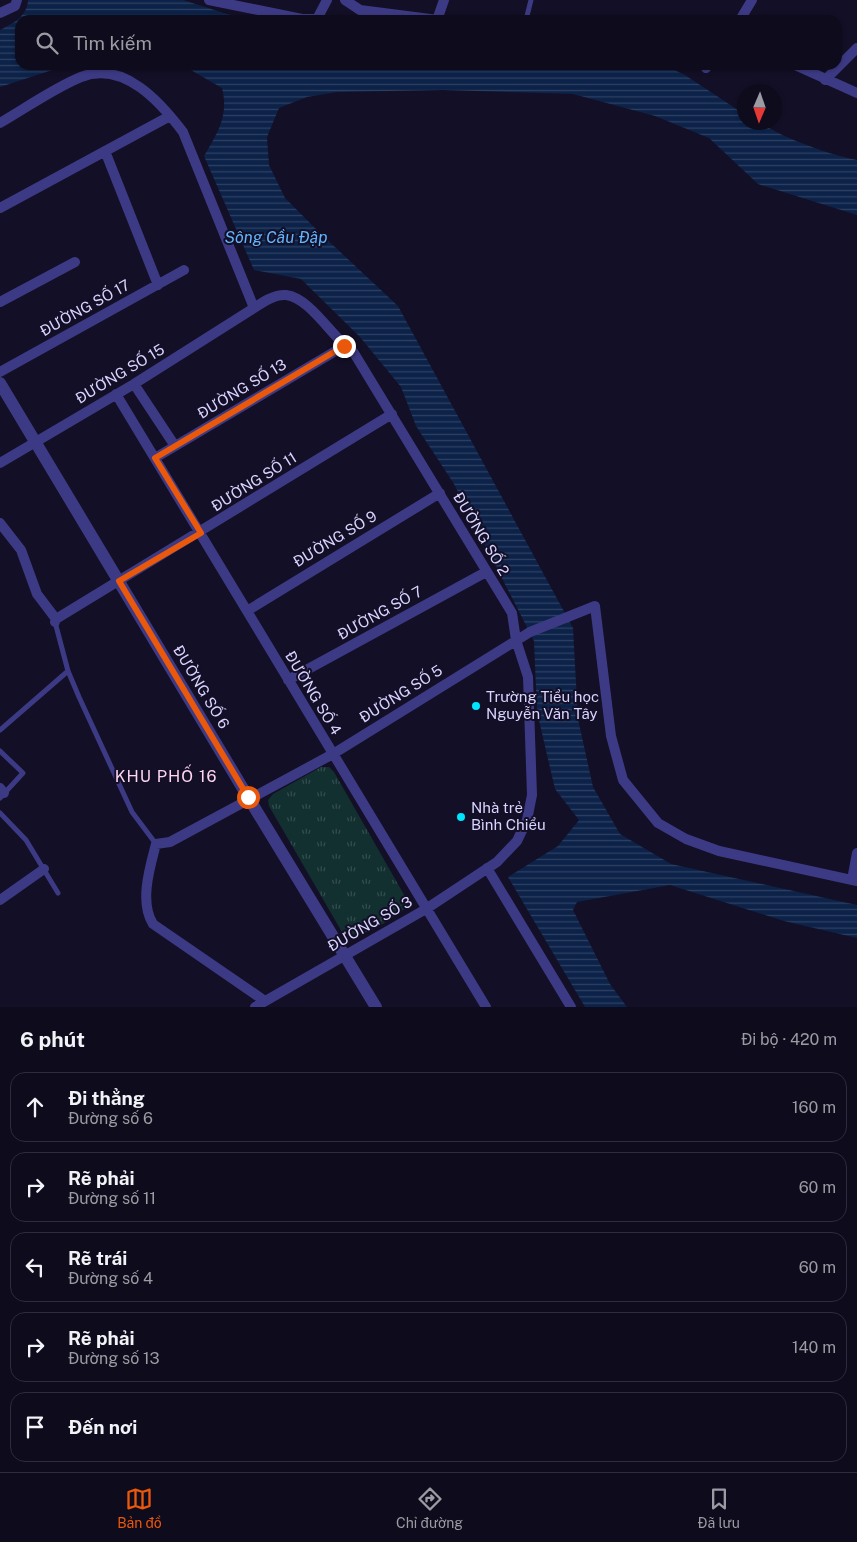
<!DOCTYPE html>
<html lang="vi">
<head>
<meta charset="utf-8">
<style>
  :root { --surface:#0e0b1c; --page:#171425; --text:#f1f3f6; --muted:#9b9ba3; --line:#2e2b3b; --accent:#ea580c }
  body { margin:0; font-family:"Public Sans",sans-serif; background:var(--page); color:var(--text) }
  .compass { position:absolute; left:737px; top:85px; width:45px; height:45px; border-radius:50%; background:var(--surface); box-shadow:0 1px 4px #0004; rotate:182deg }
  .stop { position:absolute; width:15px; height:15px; margin:-11px; border:4px solid #ea580c; border-radius:50%; background:#fff }
  .stop.end { background:#ea580c; border-color:#fff; box-shadow:0 1px 5px #0008 }
  .list { margin:0; padding:0; list-style:none }
  h2 { display:flex; justify-content:space-between; align-items:center; height:65px; margin:0; padding:0 20px; font-size:21px }
  h2 small { font-size:16px; font-weight:400; color:var(--muted) }
  .list li { display:grid; grid-template-columns:32px 1fr auto; gap:15px; align-items:center; box-sizing:border-box; height:70px; margin:0 10px 10px; padding:0 10px; border:1px solid var(--line); border-radius:15px }
  .list b { display:block; font-size:19px; white-space:nowrap }
  .list p { margin:0; font-size:16px; white-space:nowrap; color:var(--muted) }
  .list em { font-size:16px; font-style:normal; color:var(--muted) }
  .icon { flex:none; width:28px; height:28px; fill:none; stroke:currentColor; stroke-width:2; stroke-linecap:round; stroke-linejoin:round }
  .map { position:relative; flex:none; width:857px; height:1007px; overflow:hidden }
  .search { position:absolute; background:var(--surface); box-shadow:0 1px 4px #0004; left:15px; right:15px; top:15px; height:55px; display:flex; align-items:center; gap:12px; box-sizing:border-box; padding:0 18px; border-radius:15px; color:var(--muted); font-size:19px }
  .sheet { height:465px; background:var(--surface) }
  nav { display:flex; justify-content:space-around; align-items:center; box-sizing:border-box; height:70px; border-top:1px solid var(--line); background:var(--surface); font-size:14px; color:var(--muted) }
  nav a { display:grid; justify-items:center; gap:2px }
  nav .on { color:var(--accent) }
  .map>svg:first-child { display:block }
</style>
</head>
<body>
<div class="map">
<svg width="857" height="1007" viewBox="0 0 857 1007">
  <defs>
    <pattern id="grass-tufts" width="24" height="20" patternUnits="userSpaceOnUse" patternTransform="scale(1.25)"><rect width="24" height="20" fill="#12302f"/><path d="M3 7l-1-3M5 7V3M7 7l1-3M15 17l-1-3M17 17v-4M19 17l1-3" fill="none" stroke="#344d4e"/></pattern>
    <pattern id="water-rules" width="6" height="5" patternUnits="userSpaceOnUse" patternTransform="scale(1.25)"><rect width="6" height="5" fill="#0c2248"/><path d="M0 2.5h6" fill="none" stroke="#2f4163"/></pattern>
  </defs>
  <rect width="100%" height="100%" fill="#130f26"/>
  <!-- grass -->
  <path fill="url(#grass-tufts)" d="M321,767H329L334,772L407,900L406,908C389,919 364,942 342,932L269,806L268,800L273,794Z"/>
  <!-- water -->
  <path fill="url(#water-rules)" d="M28,0H183L227,14L256,20H20V65H68L0,87V30C13,23 27,17 28,0Z
    M182,65H664L685,75L744,114V122C766,123 769,129 787,137C810,147 833,155 857,160V215L758,184L709,138L655,116L573,94L443,90L337,92L307,97L279,108L267,137L269,165L285,198L319,232L398,306L573,628L578,719L593,787L620,834L671,864L857,905V938L784,921L670,885L577,902L573,910L610,984L627,1007H585L508,877L558,846L579,820L555,789L537,712L534,641L454,484L416,426L401,387L360,337L301,279L254,270L204,156C218,132 229,116 222,88Z"/>
  <g fill="none" stroke-linecap="round" stroke-linejoin="round">
    <!-- service -->
    <path stroke="#3d3a85" stroke-width="5" d="M526,20L531,0
      M55,622L68,671L79,697L132,812L156,844
      M0,730L68,671
      M0,751L23,773L0,798
      M0,813L26,840L58,893"/>
    <!-- minor -->
    <path stroke="#3d3a85" stroke-width="10" d="M209,0L302,19H317L327,0
      M345,0L360,10L438,20
      M0,13L15,6L17,0
      M437,20L444,0
      M740,20L752,0
      M795,65L857,93
      M706,68L708,65
      M825,80L857,48
      M0,123C26,108 54,88 81,77C124,60 161,103 183,132L254,308
      M105,151L158,285
      M0,208L170,116
      M0,302L75,262
      M0,372L184,270
      M134,384L175,446
      M116,394L486,1007
      M155,458L344,346
      M0,463L134,384L254,308C263,302 275,294 286,295C311,298 333,339 354,353L512,613L516,640L528,677L532,795L527,820L517,841L497,862L426,909L255,1007
      M0,523L21,550L37,594L56,619
      M247,611L440,493
      M55,622L56,619L392,414
      M288,680L486,572
      M0,788L4,793
      M487,868L571,1007
      M852,880L857,853
      M0,900L44,869
      M265,1001L153,924C139,902 150,867 156,844L170,842L333,754L530,632L595,606L611,736L623,780L658,823L686,839L719,851L857,881"/>
    <!-- tertiary -->
    <path stroke="#3d3a85" stroke-width="12" d="M0,383L248,797L376,1007"/>
  </g>
  <g fill="none" stroke-linecap="round" stroke-linejoin="round">
    <!-- route -->
    <path stroke="#ea580c" stroke-width="6" d="M248,797L119,581L201,533L155,458L344,346"/>
  </g>
  <!-- markers -->
  <g fill="#00e5ff" stroke="#130f26" stroke-width="2">
    <circle cx="476" cy="706" r="5"/>
    <circle cx="461" cy="817" r="5"/>
  </g>
  <g text-anchor="middle" stroke-width="4" stroke-linejoin="round" paint-order="stroke">
    <!-- street labels -->
    <g font-size="15" fill="#d9d4ff" stroke="#130f26">
      <text transform="translate(85 308) rotate(-29)" y="5">ĐƯỜNG SỐ 17</text>
      <text transform="translate(120 374) rotate(-31)" y="5">ĐƯỜNG SỐ 15</text>
      <text transform="translate(242 389) rotate(-31)" y="5">ĐƯỜNG SỐ 13</text>
      <text transform="translate(254 482) rotate(-32)" y="5">ĐƯỜNG SỐ 11</text>
      <text transform="translate(481 534) rotate(59)" y="5">ĐƯỜNG SỐ 2</text>
      <text transform="translate(335 539) rotate(-31)" y="5">ĐƯỜNG SỐ 9</text>
      <text transform="translate(380 613) rotate(-29)" y="5">ĐƯỜNG SỐ 7</text>
      <text transform="translate(201 687) rotate(59)" y="5">ĐƯỜNG SỐ 6</text>
      <text transform="translate(313 693) rotate(59)" y="5">ĐƯỜNG SỐ 4</text>
      <text transform="translate(401 694) rotate(-32)" y="5">ĐƯỜNG SỐ 5</text>
      <text transform="translate(370 924) rotate(-30)" y="5">ĐƯỜNG SỐ 3</text>
    </g>
    <!-- poi labels -->
    <g font-size="15" fill="#d9d4ff" stroke="#130f26" text-anchor="start">
      <text x="486" y="702">Trường Tiểu học<tspan x="486" dy="17">Nguyễn Văn Tây</tspan></text>
      <text x="471" y="813">Nhà trẻ<tspan x="471" dy="17">Bình Chiểu</tspan></text>
    </g>
    <!-- water labels -->
    <g font-size="16" font-style="italic" fill="#62b6ff" stroke="#130f26">
      <text x="276" y="243">Sông Cầu Đập</text>
    </g>
    <!-- neighbourhood labels -->
    <g font-size="16" letter-spacing="1" fill="#ffd6f0" stroke="#130f26">
      <text x="166" y="782">KHU PHỐ 16</text>
    </g>
  </g>
</svg>
<svg class="compass" viewBox="-18 -18 36 36"><path d="M0-13l5 13h-10z" fill="#e53935"/><path d="M0 13l5-13h-10z" fill="#9b9ba3"/></svg>
<div class="stop" style="left:248px;top:797px"></div>
<div class="stop end" style="left:344px;top:346px"></div>
<div class="search"><svg class="icon" aria-label="search" viewBox="0 0 24 24"><circle cx="10" cy="10" r="6"/><path d="M15 15l6 6"/></svg>Tìm kiếm</div>
</div>
<section class="sheet">
<h2>6 phút<small>Đi bộ · 420 m</small></h2>
<ul class="list">
<li><svg class="icon" aria-label="ahead" viewBox="0 0 24 24"><path d="M12 20V5M6 11l6-6 6 6"/></svg><div><b>Đi thẳng</b><p>Đường số 6</p></div><em>160 m</em></li>
<li><svg class="icon" aria-label="right" viewBox="0 0 24 24"><path d="M7 20v-9h11M14 6l5 5-5 5"/></svg><div><b>Rẽ phải</b><p>Đường số 11</p></div><em>60 m</em></li>
<li><svg class="icon" aria-label="left" viewBox="0 0 24 24"><path d="M17 20v-9H6M10 6l-5 5 5 5"/></svg><div><b>Rẽ trái</b><p>Đường số 4</p></div><em>60 m</em></li>
<li><svg class="icon" aria-label="right" viewBox="0 0 24 24"><path d="M7 20v-9h11M14 6l5 5-5 5"/></svg><div><b>Rẽ phải</b><p>Đường số 13</p></div><em>140 m</em></li>
<li><svg class="icon" aria-label="arrive" viewBox="0 0 24 24"><path d="M6 21V4h12l-3 4 3 4H6"/></svg><div><b>Đến nơi</b></div></li>
</ul>
</section>
<nav>
<a class="on"><svg class="icon" aria-label="map" viewBox="0 0 24 24"><path d="M3 6l6-2 6 2 6-2v14l-6 2-6-2-6 2zM9 4v14M15 6v14"/></svg>Bản đồ</a>
<a><svg class="icon" aria-label="directions" viewBox="0 0 24 24"><path d="M12 3l9 9-9 9-9-9zM9 14v-3h6M13 9l2 2-2 2"/></svg>Chỉ đường</a>
<a><svg class="icon" aria-label="saved" viewBox="0 0 24 24"><path d="M7 4h10v16l-5-4-5 4z"/></svg>Đã lưu</a>
</nav>
</body>
</html>
